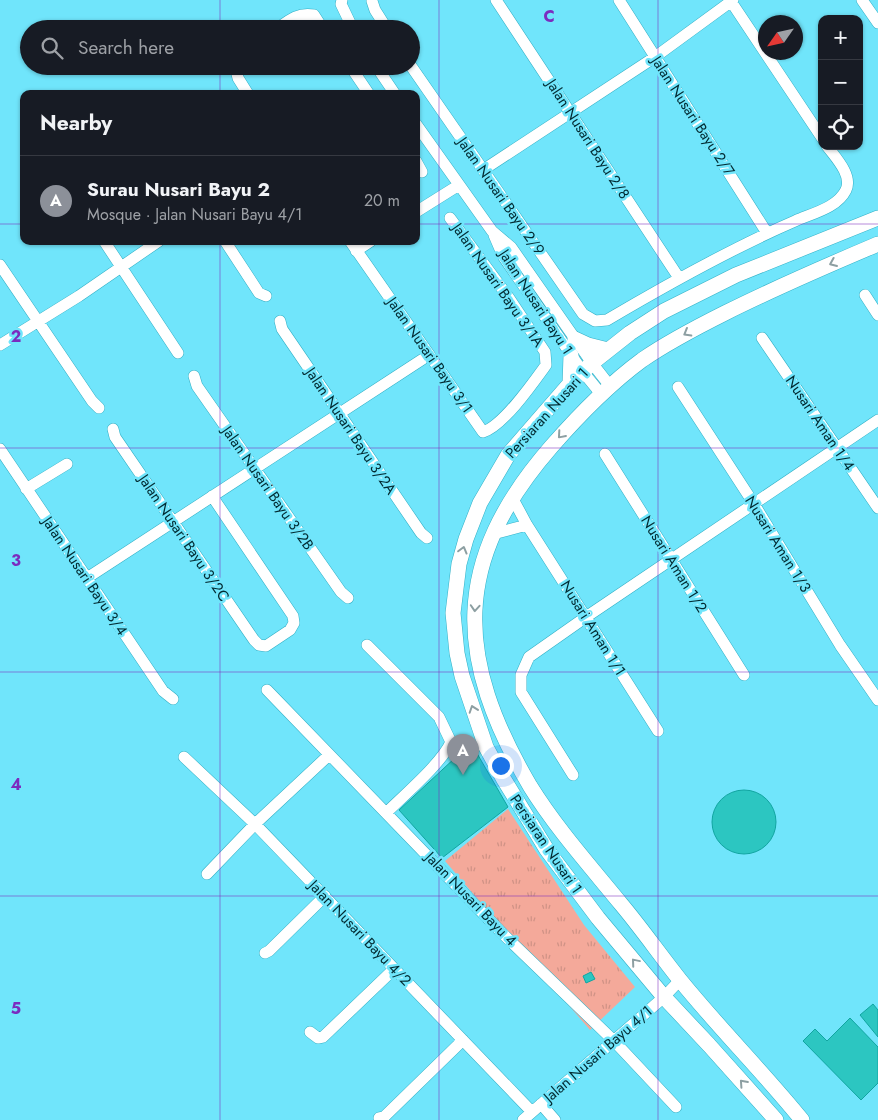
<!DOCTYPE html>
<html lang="en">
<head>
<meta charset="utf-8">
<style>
  :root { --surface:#171b24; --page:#242831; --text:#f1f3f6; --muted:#9ea1a6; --line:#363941; --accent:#8c9099 }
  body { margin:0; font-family:Jost,sans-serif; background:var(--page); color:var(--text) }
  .controls { position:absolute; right:15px; top:15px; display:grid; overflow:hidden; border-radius:10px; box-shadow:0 1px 4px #0004 }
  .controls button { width:45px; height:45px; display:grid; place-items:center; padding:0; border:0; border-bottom:1px solid var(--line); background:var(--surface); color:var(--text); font:25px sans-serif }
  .compass { position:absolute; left:758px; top:15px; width:45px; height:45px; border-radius:50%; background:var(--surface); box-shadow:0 1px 4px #0004; rotate:236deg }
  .you { position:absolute; left:500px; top:765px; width:18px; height:18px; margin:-12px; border:4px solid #fff; border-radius:50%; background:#1a73e8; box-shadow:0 0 0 8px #1a73e833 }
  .badge { display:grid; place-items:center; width:32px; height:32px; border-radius:50%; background:var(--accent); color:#fff; font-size:16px; font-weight:700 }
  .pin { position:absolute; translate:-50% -41px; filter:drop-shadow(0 1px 2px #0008) }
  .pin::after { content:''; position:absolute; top:26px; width:18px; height:15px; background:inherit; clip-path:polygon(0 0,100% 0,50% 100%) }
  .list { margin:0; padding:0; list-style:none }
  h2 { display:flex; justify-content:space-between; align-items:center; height:65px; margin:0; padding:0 20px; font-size:21px }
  h2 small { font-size:16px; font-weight:400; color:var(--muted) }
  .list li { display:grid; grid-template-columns:32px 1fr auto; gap:15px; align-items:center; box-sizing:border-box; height:90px; padding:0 20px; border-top:1px solid var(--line) }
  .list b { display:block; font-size:19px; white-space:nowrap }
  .list p { margin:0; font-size:16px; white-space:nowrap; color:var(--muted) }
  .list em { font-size:16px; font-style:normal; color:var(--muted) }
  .icon { flex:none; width:28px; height:28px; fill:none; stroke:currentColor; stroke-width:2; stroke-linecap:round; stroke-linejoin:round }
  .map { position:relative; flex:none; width:878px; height:1120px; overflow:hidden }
  .search { position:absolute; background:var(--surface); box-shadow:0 1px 4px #0004; left:20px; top:20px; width:400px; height:55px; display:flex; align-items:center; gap:12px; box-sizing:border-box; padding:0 18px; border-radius:28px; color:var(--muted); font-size:19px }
  .panel { position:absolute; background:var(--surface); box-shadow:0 1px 4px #0004; left:20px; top:90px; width:400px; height:155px; border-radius:10px }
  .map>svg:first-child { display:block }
</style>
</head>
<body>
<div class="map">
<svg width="878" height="1120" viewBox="0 0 878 1120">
  <defs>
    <pattern id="park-tufts" width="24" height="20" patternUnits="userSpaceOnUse" patternTransform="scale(1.25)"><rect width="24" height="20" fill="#f4a99a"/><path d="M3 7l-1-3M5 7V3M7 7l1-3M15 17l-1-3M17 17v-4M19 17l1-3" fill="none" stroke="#d09285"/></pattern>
  </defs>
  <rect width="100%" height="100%" fill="#70e5fb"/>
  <!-- park -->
  <path fill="url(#park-tufts)" d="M508,809L584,925L635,987L590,1030L445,861Z"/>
  <!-- building -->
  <path fill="#2cc6c1" stroke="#11a5a1" d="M471,743L508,807L442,858L399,810Z
    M712 822a32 32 0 1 1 64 0a32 32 0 1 1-64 0Z
    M591,972L595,979L586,983L583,976Z
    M873,1004L878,1010V1037L860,1015Z
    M850,1018L878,1047V1083L861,1100L803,1041L815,1029L827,1041Z"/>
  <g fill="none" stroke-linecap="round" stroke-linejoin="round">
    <!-- street casing -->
    <g stroke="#31afc5" stroke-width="12">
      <path id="street" d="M342,0L341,4L353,29
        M496,0L679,278
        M619,0L767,233
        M730,0L822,138
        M862,0L878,23
        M372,1L375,10L387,29
        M277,29C289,20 298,12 314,15L323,29
        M235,66L238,78L248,94
        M350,66L369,94
        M376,66L395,94
        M411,66L583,314L595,321L607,320C668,284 730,249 795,221C813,213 837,208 846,190C853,175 835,157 827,146
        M416,124L492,231L511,247L592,363L610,386
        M416,161L422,172
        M483,170L655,57L733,0
        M416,212L459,185
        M494,235L503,256L583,372L601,394
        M104,241L178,353
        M225,241L259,293L266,296
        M350,241L483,432C503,426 533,383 546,365L545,352L509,298L450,218
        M356,251L371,241
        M0,265L92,401L99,408
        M865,295L878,315
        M280,321L282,329L421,533L427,538
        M762,338L878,508
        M0,345L79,296L159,241
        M194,376L197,386L341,592L348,598
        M678,387L754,504L840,645L878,700
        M113,429L115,437L254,640L259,645L266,646L290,630L294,623L293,616L212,496
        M0,449L163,691L173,699
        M605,454L744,675
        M26,489L67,464
        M513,499L527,525L658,731
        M493,534L527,525
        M87,578L429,355
        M367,645L439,717L451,742C441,764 404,795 386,813
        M267,690L503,934L614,1041L676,1107
        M184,757L255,824L532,1112
        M573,775L521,692V675L529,657L586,617L878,420
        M207,874L255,824L329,755
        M265,953L269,951L325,896
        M310,1032L318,1038L323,1037L394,969
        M541,1104L555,1120
        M379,1118L384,1117L463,1040
        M523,1120L664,997L680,980"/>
    </g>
    <!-- secondary casing -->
    <g stroke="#31afc5" stroke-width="16">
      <path id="secondary" d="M575,339L588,345L608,350
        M570,384L571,355
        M776,1120L709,1045L664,997L598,918L547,850L503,778L486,747L462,676L457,653L453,613L459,564L466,539L480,503L508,455L567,387L592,363L630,333L664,311L736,275L878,218
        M802,1120C763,1072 719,1028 680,980C660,955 642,929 621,904C590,866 556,828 530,786C455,658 451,562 551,447C579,415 608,385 642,360C668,342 697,327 725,313C775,288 826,266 878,244"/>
    </g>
    <!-- street -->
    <use href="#street" stroke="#fff" stroke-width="11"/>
    <!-- secondary -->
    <use href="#secondary" stroke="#fff" stroke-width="15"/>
  </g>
  <!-- one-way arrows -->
  <defs><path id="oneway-chevron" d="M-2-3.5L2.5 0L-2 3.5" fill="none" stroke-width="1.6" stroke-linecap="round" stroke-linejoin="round" transform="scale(1.25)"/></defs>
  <g stroke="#8d9fa2">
    <use href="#oneway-chevron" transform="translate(833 263) rotate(157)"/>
    <use href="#oneway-chevron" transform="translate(687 333) rotate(150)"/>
    <use href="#oneway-chevron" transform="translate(561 435) rotate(131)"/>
    <use href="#oneway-chevron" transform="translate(463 550) rotate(-75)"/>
    <use href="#oneway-chevron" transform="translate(475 608) rotate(94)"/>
    <use href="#oneway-chevron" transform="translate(473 709) rotate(-109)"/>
    <use href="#oneway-chevron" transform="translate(635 962) rotate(-130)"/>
    <use href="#oneway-chevron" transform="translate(743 1083) rotate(-132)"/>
  </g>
  <!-- grid -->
  <path fill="none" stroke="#7b2cbf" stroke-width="1" stroke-opacity="0.55" d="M220,0V29M439,0V1120M658,0V1120M220,66V94M0,224H24M416,224H878M220,241V1120M0,448H878M0,672H878M0,896H878"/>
  <g text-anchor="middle" stroke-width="5" stroke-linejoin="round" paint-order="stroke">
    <!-- street labels -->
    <g font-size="15" fill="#022a31" stroke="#70e5fb">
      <text transform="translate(693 116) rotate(57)" y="5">Jalan Nusari Bayu 2/7</text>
      <text transform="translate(588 139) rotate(57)" y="5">Jalan Nusari Bayu 2/8</text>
      <text transform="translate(501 196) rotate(55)" y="5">Jalan Nusari Bayu 2/9</text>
      <text transform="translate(498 285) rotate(55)" y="5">Jalan Nusari Bayu 3/1A</text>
      <text transform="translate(536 302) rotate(57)" y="5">Jalan Nusari Bayu 1</text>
      <text transform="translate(430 355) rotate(55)" y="5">Jalan Nusari Bayu 3/1</text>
      <text transform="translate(547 413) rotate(-48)" y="5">Persiaran Nusari 1</text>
      <text transform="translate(820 423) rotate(56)" y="5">Nusari Aman 1/4</text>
      <text transform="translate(351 431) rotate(56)" y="5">Jalan Nusari Bayu 3/2A</text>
      <text transform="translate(268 488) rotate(55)" y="5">Jalan Nusari Bayu 3/2B</text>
      <text transform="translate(184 538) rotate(56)" y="5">Jalan Nusari Bayu 3/2C</text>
      <text transform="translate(778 544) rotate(58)" y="5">Nusari Aman 1/3</text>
      <text transform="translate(674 564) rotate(58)" y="5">Nusari Aman 1/2</text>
      <text transform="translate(85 576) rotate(56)" y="5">Jalan Nusari Bayu 3/4</text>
      <text transform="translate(593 628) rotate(58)" y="5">Nusari Aman 1/1</text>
      <text transform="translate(546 844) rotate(56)" y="5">Persiaran Nusari 1</text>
      <text transform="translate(471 899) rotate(46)" y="5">Jalan Nusari Bayu 4</text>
      <text transform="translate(360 933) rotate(46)" y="5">Jalan Nusari Bayu 4/2</text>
      <text transform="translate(598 1054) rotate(-41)" y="5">Jalan Nusari Bayu 4/1</text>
    </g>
  </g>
  <g font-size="16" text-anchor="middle" font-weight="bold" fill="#7b2cbf" stroke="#70e5fb" stroke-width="5" stroke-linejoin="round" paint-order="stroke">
    <text x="549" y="22">C</text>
    <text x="16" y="342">2</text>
    <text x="16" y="566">3</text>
    <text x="16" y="790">4</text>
    <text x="16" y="1014">5</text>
  </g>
</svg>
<div class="controls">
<button>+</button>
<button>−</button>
<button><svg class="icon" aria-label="locate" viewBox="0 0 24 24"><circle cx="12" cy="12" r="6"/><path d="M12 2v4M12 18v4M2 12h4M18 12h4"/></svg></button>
</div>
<svg class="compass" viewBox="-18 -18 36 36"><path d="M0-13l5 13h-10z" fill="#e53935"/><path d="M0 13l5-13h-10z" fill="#9ea1a6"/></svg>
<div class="you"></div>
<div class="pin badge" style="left:463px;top:775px">A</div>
<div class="search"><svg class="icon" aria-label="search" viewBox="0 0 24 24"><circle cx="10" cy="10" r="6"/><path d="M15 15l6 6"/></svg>Search here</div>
<section class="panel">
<h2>Nearby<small></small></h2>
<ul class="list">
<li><span class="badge">A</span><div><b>Surau Nusari Bayu 2</b><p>Mosque · Jalan Nusari Bayu 4/1</p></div><em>20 m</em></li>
</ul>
</section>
</div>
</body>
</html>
